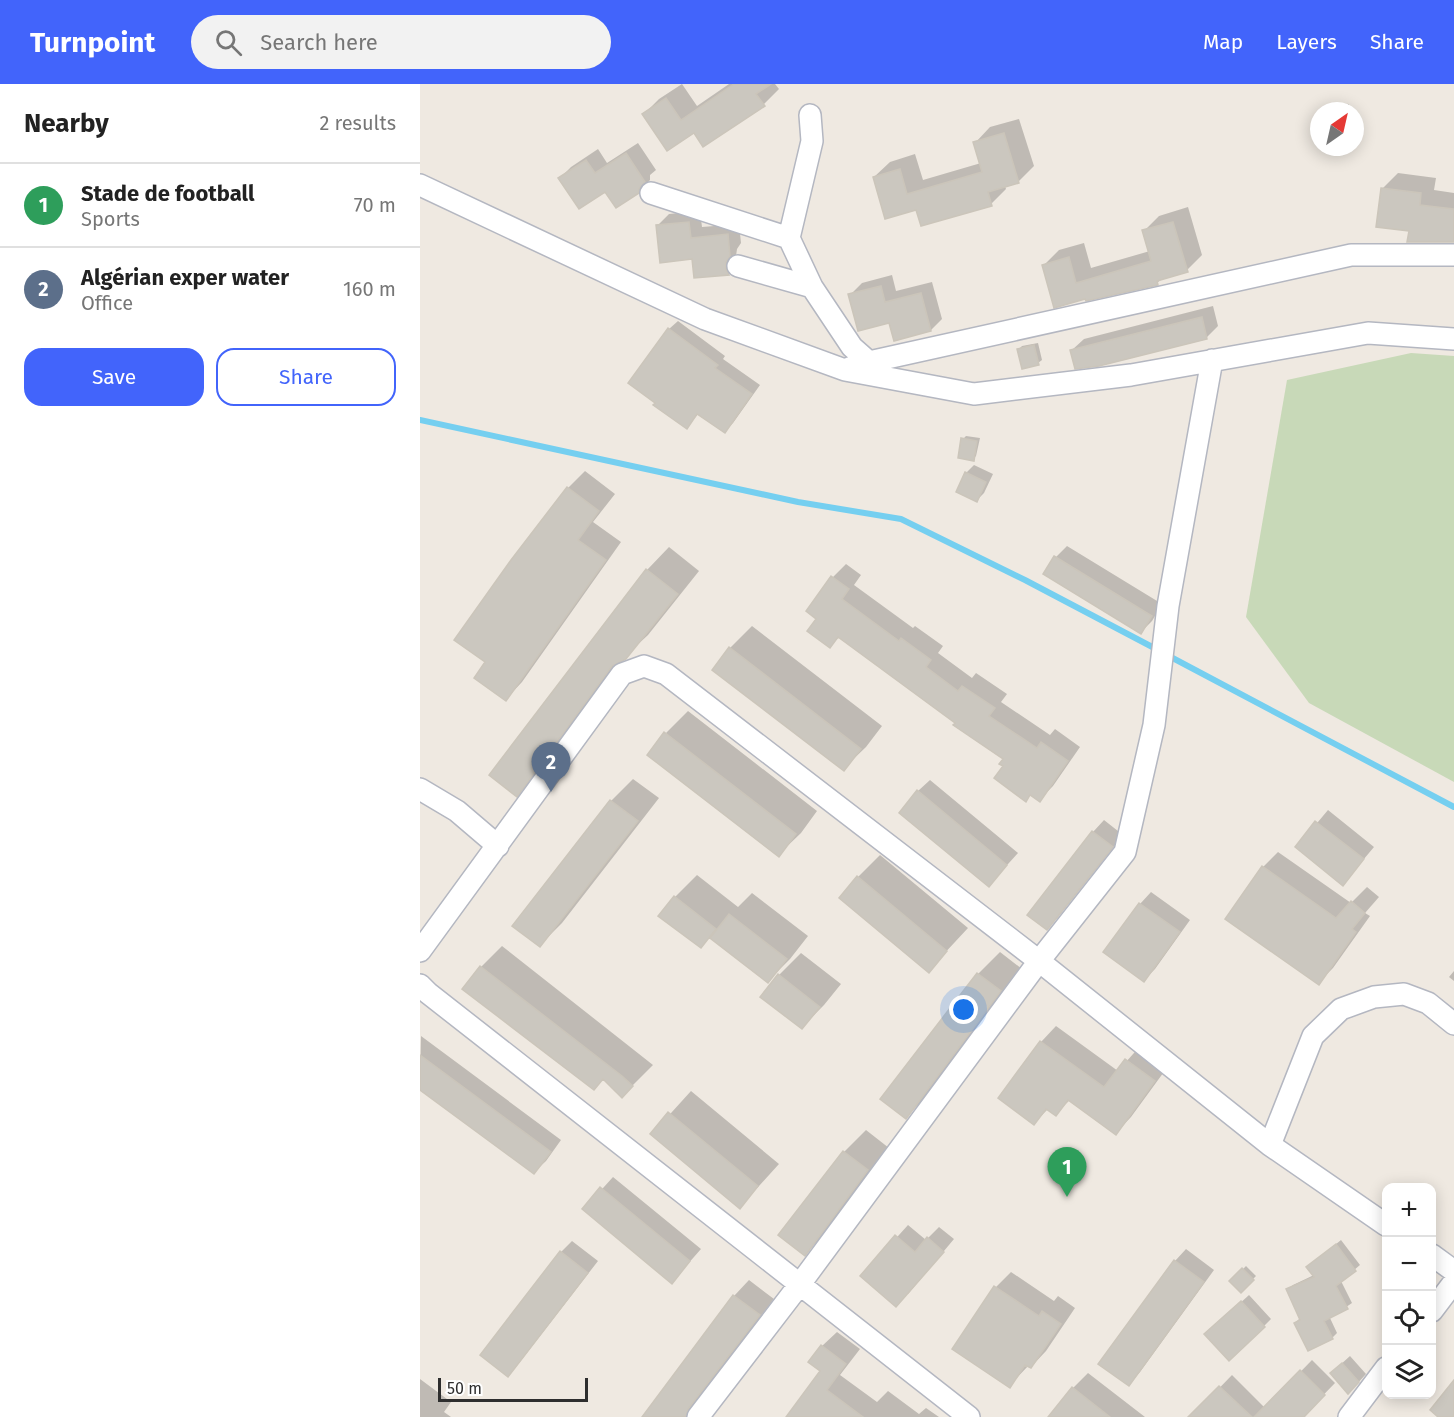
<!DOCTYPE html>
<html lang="en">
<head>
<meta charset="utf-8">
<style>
  :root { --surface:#fff; --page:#f2f2f2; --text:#222; --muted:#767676; --line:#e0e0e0; --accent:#4264fb }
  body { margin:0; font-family:"Fira Sans",sans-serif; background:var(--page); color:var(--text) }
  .controls { position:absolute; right:18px; bottom:18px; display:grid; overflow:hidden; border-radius:12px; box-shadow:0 3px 15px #0003 }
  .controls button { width:54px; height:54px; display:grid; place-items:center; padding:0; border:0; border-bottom:2px solid var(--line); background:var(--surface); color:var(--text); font:30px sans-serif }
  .compass { position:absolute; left:890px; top:18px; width:54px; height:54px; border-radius:50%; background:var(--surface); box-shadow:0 3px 15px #0003; rotate:34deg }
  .scale { position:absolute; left:18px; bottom:15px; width:150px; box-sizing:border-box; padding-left:6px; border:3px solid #2e2e2e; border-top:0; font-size:16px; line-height:21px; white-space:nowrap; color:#2e2e2e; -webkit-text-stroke:4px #fff; paint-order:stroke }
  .you { position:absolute; left:544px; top:926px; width:21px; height:21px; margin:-15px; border:4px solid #fff; border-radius:50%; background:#1a73e8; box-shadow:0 0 0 9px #1a73e833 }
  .badge { display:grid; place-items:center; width:39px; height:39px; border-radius:50%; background:var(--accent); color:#fff; font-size:20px; font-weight:700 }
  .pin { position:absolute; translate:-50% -50px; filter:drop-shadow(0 2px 3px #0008) }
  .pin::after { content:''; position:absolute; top:32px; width:21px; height:18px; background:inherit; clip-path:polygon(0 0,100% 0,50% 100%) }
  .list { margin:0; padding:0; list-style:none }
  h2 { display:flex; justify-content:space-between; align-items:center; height:78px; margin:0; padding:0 24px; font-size:26px }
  h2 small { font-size:20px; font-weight:400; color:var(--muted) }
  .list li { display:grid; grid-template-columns:39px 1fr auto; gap:18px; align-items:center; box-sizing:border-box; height:84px; padding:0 24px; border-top:2px solid var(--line) }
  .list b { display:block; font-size:22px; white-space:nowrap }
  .list p { margin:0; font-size:20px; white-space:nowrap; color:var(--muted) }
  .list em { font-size:20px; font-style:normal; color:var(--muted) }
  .actions { display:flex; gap:12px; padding:18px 24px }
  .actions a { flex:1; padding:14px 0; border:2px solid var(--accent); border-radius:18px; text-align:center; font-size:21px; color:var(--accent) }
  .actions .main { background:var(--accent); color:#fff }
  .icon { flex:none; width:33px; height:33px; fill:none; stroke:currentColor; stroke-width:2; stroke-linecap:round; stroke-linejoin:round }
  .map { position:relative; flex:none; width:1034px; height:1333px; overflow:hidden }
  header { display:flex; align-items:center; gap:36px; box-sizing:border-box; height:84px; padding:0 30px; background:var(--accent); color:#fff }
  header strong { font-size:28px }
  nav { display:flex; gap:33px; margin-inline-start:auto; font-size:21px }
  .search { width:420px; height:54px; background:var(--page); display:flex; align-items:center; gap:15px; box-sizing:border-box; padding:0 21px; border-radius:33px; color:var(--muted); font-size:22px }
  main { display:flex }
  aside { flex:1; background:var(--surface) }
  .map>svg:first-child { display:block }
</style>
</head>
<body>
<header>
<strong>Turnpoint</strong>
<div class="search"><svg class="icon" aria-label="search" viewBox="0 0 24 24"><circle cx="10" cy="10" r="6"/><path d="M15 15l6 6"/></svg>Search here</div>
<nav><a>Map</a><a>Layers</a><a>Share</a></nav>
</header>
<main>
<aside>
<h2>Nearby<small>2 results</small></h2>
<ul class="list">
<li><span class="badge" style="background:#2e9e5b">1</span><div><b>Stade de football</b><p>Sports</p></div><em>70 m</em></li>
<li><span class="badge" style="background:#5c6f8a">2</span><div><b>Algérian exper water</b><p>Office</p></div><em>160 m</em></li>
</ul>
<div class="actions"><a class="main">Save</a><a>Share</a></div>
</aside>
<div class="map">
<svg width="1034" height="1333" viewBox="0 0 1034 1333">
  <rect width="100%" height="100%" fill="#efe9e1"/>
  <!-- cemetery -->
  <path fill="#c8d9b8" d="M991,269L1034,272V698L889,619L826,533L867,296Z"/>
  <!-- shadow -->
  <path fill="#0003" d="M262,0L277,22L309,0H355L359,5L344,20L274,47L224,30L239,15Z
    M916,19L929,20V27H913V23Z
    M599,35L614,82L598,98L585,102L586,105L571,120L497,124L454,93L470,78L495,70L503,96L561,79L555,59L570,43Z
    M218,59L236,86L230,91V96L218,108L186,106L140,94L151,83L178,65L187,79Z
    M978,89L1016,94L1014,106L1034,109V157L990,145L962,105Z
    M768,123L782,171L767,186L744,193L737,199L667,215L623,182L639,166L664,159L671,184L730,167L724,147L739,132Z
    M280,127L282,143L319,140L321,159L317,165L316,172L319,178L308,189L273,173L237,142L249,130Z
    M472,191L476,207L512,198L522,235L511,246L470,237L430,211L442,199Z
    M793,222L798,242L787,253L679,281L652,266L664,255Z
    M258,237L305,272L303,275L340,301L313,339L305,347L279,329L267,343L249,245Z
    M618,259L622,276L618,279L598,266L602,262Z
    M546,352L560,354L556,372L553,375L543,355Z
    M554,381L573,390L564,409L557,416L538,407L546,389Z
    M165,387L195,410L173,438L201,458L102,598L86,615L67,578L148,404Z
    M647,462L742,520L732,537L721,548L636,473Z
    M249,463L279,487L228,551L201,576L119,689L97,711L71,691L227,486Z
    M426,480L441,491L434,501L493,544L495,542L523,562L518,569L552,594L556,589L587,610L581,618L630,651L635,645L660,663L633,702L619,716L611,710L605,716L585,682V674L420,552L410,562L398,535L388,527L413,493Z
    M332,542L462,642L446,663L423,685L294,585L310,564Z
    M268,627L397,727L381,749L358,771L246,649Z
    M213,695L239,714L142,839L120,861L94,841L191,717Z
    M510,696L598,769L569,801L498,707Z
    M908,726L954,763L923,800L877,763Z
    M684,736L703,751L638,833L627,844L673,748Z
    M858,768L931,819L947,803L959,813L945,829L950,832L913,884L898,899L807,834L843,783Z
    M460,771L548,844L508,887L438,793Z
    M277,791L318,823L332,809L388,852L370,875L348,897L291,852L281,862L255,813Z
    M731,808L770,836L735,885L724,896L685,868L720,820Z
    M82,862L233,981L202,1012L184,994L174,1004L61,883Z
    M580,868L602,885L508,1011L486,1033L558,890Z
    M381,869L421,900L404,921L382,943L359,891Z
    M1034,887V897L1029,893Z
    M636,942L698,987L721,961L749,981L711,1033L696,1049L650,1016L635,1030L628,1025L614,1039L580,1014L621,958Z
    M1,952L141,1056L126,1077L114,1088L0,1004Z
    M271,1007L359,1080L320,1123L232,1050Z
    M446,1046L469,1064L407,1148L385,1170L424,1068Z
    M193,1093L281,1165L252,1198L164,1125Z
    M488,1141L506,1156L519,1143L534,1155L488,1210L442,1192Z
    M921,1156L940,1181L921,1197L932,1219L910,1234L917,1249L912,1254L875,1239L880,1234L867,1206L873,1201L894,1191L888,1183Z
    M152,1157L178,1177L99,1279L87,1291L141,1168Z
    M766,1165L794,1186L720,1288L709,1300L755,1177Z
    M826,1182L836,1192L821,1207L811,1197Z
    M591,1188L634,1217L638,1212L655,1224L626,1267L611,1283L609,1281L589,1302L576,1203Z
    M329,1196L354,1215L283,1308L280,1316L268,1333H224L314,1212Z
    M829,1211L851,1235L844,1242L794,1243Z
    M417,1248L440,1265L420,1291L457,1318L468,1307L499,1330L506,1324L519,1333H368L402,1287V1262Z
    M930,1272L946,1290L936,1301L919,1282Z
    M892,1276L915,1299L882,1333H785L778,1326L812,1291L845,1324Z
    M668,1289L725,1333H639L653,1304Z
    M0,1295L31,1318L24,1328L31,1333H0Z"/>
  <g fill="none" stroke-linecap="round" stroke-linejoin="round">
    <!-- stream -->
    <path stroke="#75cff0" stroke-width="6" d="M0,336L378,418L481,435L605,496L738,566
      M747,571L1034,723"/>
  </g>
  <!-- building -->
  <path fill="#cbc7bf" stroke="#cbc5ba" stroke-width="1.5" d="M314,0H351L336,10L345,22L283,63L274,49L247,67L222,30L246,14L261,36Z
    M584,49L599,99L568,108L572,122L501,142L496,126L465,135L453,93L480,85L487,110L562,88L553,58Z
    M206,69L225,98L219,105V109L196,124L185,108L159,125L138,94L166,76L175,89Z
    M961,104L1001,109L1000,121L1034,125V158H987L989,147L956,143Z
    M269,138L271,154L308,150L310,172L306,178V185L309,191L274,194L272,175L240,179L236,141Z
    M753,138L768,188L737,197L738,201L666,217L665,215L634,224L622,181L649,173L656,199L731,177L722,146Z
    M461,202L465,218L501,209L511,247L474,257L469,239L438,247L428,210Z
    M782,233L787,255L679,282L655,285L650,266Z
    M248,244L298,281L295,284L332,310L305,349L277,330L267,345L233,321L235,319L208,299Z
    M614,261L619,281L602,285L597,265Z
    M541,354L557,357L554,377L538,374Z
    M545,388L566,398L557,418L536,408Z
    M147,403L179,427L158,456L186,476L86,617L54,594L65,578L34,556L91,476Z
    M634,472L732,532L721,550L623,490Z
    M226,485L258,510L206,575L192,582L97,713L69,691Z
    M411,492L429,505L422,515L479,557L481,554L511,576L506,583L538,607L542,602L575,624L569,632L617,664L621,658L648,677L620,718L610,711L606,718L574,694L583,682L579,680L583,675L533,641L535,639L418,553L410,564L387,547L396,535L386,527Z
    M309,563L441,665L424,687L292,586Z
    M244,648L376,750L359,773L227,671Z
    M497,706L587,781L569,803L479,729Z
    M190,716L218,737L120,863L92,842Z
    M895,737L944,775L923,802L875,763Z
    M672,747L693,763L627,846L607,831Z
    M842,782L916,834L931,817L945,829L932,845L936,848L899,901L805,835Z
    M437,792L527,867L509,889L419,814Z
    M254,812L296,845L281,864L238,832Z
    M719,819L760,848L724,898L683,868Z
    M309,830L367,875L348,899L290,854Z
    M60,882L202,992L213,1002L202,1014L183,995L174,1006L42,905Z
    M557,889L581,907L486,1035L460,1015Z
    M358,890L400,923L382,945L340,913Z
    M620,957L684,1003L705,975L735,997L696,1051L648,1016L636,1032L626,1025L614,1041L578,1014Z
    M0,971L131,1068L114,1090L0,1006Z
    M248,1028L338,1102L320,1125L230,1050Z
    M423,1067L448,1086L385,1172L358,1151Z
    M180,1103L270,1177L252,1200L162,1125Z
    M475,1151L495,1168L507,1153L524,1168L476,1223L440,1192Z
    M916,1160L936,1187L916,1202L928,1225L904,1237L913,1255L888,1267L874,1239L880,1236L866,1205L894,1193L886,1183Z
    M140,1167L168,1189L88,1293L60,1271Z
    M754,1176L784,1198L709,1302L678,1280Z
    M822,1184L834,1196L821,1209L809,1197Z
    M574,1202L619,1232L622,1227L641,1240L611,1284L605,1281L590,1304L532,1265Z
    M313,1211L340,1231L268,1325L266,1333H222Z
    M821,1217L845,1243L809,1277L784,1250Z
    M401,1261L426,1280L407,1306L443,1333H366L400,1287L388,1278Z
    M922,1279L939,1298L928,1310L910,1289Z
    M880,1286L905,1311L884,1333H834Z
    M1034,1296V1333H1018L1010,1326Z
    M799,1302L832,1333H768Z
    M652,1303L690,1333H628Z"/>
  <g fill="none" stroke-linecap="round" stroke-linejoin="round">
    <!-- minor casing -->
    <g stroke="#b4b7c1" stroke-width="24">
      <path id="minor" d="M390,31L392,57L369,154L392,203L432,263L449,278
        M0,101L285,235L425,286L554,310L711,291L948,249L1034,255
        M231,109L369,154
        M318,182L392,203
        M429,284L449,278L931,171H1034
        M0,705L37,727L78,762
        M0,867L202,590L224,582L246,590L619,877L850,1061L966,1141
        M0,901L8,909L549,1333
        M850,1061L893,952L921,925L954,913L984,910L1008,919L1034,940
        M1012,1171L1034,1187
        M1012,1227L1034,1198
        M278,1333L380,1200L619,877L705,768L734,641L748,522L792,276
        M929,1333L966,1284"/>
    </g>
    <!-- minor -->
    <use href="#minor" stroke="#fff" stroke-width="21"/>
  </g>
</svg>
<div class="controls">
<button>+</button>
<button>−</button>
<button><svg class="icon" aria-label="locate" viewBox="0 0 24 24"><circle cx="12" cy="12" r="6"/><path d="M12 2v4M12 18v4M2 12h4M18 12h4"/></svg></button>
<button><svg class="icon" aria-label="layers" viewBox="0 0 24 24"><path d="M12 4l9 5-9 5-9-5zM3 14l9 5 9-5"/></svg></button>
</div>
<svg class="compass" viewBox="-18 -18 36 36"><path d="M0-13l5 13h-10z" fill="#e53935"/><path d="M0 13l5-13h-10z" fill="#767676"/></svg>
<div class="scale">50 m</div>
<div class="you"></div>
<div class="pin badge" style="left:647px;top:1113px;background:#2e9e5b">1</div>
<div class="pin badge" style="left:131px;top:708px;background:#5c6f8a">2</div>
</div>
</main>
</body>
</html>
